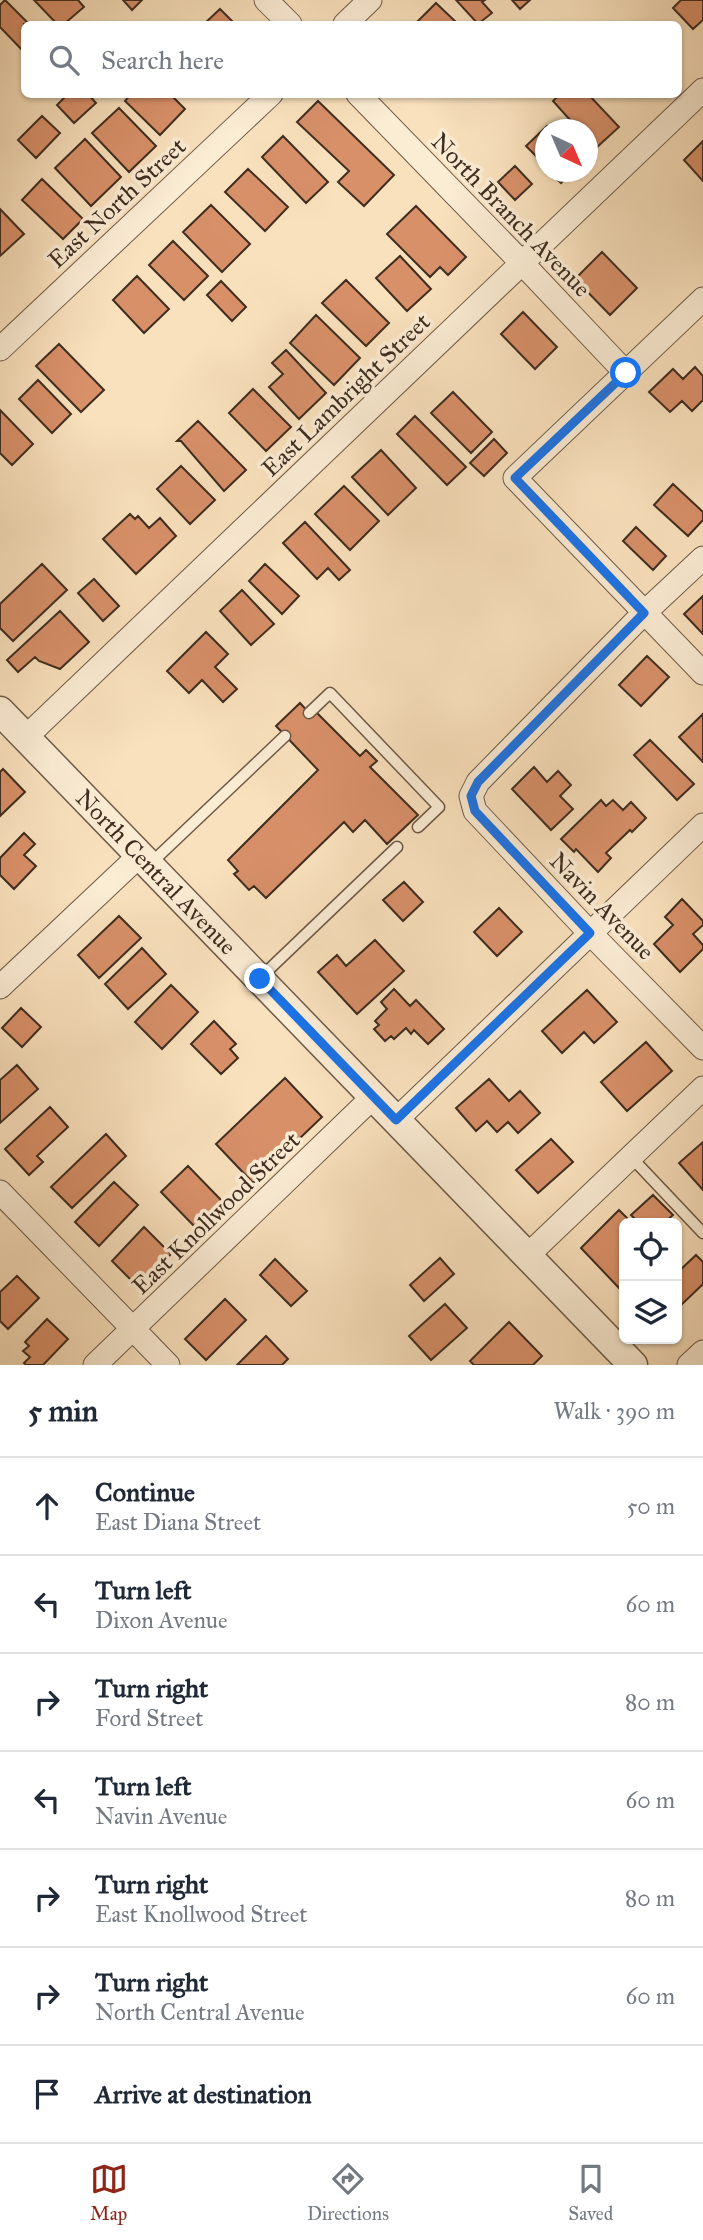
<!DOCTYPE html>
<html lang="en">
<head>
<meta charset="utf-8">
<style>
  :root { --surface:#fff; --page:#f2f2f3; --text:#1f2937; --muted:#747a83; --line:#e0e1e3; --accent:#8f2418 }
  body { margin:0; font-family:"IM FELL Great Primer",serif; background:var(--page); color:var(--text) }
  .controls { position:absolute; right:21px; bottom:21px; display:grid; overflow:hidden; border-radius:10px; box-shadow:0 2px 5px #0004 }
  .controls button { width:63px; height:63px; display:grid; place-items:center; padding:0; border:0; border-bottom:2px solid var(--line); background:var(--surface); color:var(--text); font:35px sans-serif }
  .compass { position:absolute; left:535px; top:119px; width:63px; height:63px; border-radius:50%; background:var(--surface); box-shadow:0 2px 5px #0004; rotate:136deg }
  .stop { position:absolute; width:21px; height:21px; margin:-16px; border:5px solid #1a73e8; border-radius:50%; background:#fff }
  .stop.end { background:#1a73e8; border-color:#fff; box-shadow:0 2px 7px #0008 }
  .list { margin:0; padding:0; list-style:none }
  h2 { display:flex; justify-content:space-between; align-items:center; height:91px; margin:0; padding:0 28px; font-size:30px }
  h2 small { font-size:23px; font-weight:400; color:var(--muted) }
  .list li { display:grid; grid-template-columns:46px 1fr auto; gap:21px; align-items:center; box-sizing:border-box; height:98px; padding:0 28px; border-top:2px solid var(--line) }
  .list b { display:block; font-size:26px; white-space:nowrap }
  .list p { margin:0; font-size:23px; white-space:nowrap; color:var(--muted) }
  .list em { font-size:23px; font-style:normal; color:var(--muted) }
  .icon { flex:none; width:38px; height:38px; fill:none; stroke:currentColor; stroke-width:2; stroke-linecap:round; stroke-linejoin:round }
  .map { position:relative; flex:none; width:703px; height:1365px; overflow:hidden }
  .search { position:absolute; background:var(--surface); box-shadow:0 2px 5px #0004; left:21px; right:21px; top:21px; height:77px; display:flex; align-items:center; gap:18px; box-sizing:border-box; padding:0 24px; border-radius:10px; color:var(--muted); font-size:26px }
  .sheet { height:777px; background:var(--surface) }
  nav { display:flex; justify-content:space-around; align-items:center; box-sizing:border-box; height:98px; border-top:2px solid var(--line); background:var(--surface); font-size:19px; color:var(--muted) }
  nav a { display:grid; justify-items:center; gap:4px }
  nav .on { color:var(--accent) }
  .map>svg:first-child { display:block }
</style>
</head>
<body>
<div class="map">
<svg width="703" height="1365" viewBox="0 0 703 1365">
  <rect width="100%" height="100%" fill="#f9e1bd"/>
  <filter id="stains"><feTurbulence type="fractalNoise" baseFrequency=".00286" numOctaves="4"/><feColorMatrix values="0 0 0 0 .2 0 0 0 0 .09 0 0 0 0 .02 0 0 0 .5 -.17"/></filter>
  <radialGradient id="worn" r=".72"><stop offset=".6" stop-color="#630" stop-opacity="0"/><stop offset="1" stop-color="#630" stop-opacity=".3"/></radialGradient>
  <!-- building -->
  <path fill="#d89069" stroke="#3f2d20" stroke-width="2" d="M5,0L29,24H24V52L0,27V5Z
    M34,0H78L84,7L64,24H57Z
    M123,0H142L132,10Z
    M456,0H485L482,2L492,13L478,24Z
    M512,0H530L520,9Z
    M681,0H703V20L693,29L673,8Z
    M436,3L458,24H415Z
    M220,9L235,24H204Z
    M68,94H88L96,103L74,123L57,105Z
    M131,94H170L185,109L160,135L125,101Z
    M560,94H588L619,127L596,148L588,139V130H579L553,101Z
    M318,101L394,175L364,206L338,182L349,171L297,122Z
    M119,108L156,146L129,172L92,133Z
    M42,116L60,133L36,158L18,140Z
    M547,126L550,130H546V166L526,146Z
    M283,136L328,182L306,203L262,157Z
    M85,139L121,177L91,206L55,168Z
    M703,141V181L684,160Z
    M515,166L532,184L515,200L498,182Z
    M248,169L288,207L265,231L225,192Z
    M550,172H572L561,183Z
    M42,179L83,219L63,239L22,200Z
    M211,205L250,244L222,272L183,232Z
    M416,206L466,257L448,275L440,267L430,277L387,234Z
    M0,209L24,234L0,256Z
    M173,241L208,276L184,300L149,265Z
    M602,252L637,288L610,315L575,279Z
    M400,256L431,289L407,311L376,278Z
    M137,276L169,309L144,333L113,300Z
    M346,280L389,323L366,346L322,303Z
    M221,281L246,307L232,321L207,295Z
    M523,312L557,347L535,369L501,334Z
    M316,315L360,358L334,385L290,343Z
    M59,344L104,390L81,412L36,366Z
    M286,350L326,393L299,419L269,387L283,374L272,363Z
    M695,367L703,376V400L692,411L682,401L670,412L649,392L673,369L683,379Z
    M38,380L71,414L52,433L19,399Z
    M253,389L291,427L266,451L229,413Z
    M453,392L492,432L471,453L431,413Z
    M0,410L33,444L12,465L0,453Z
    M415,416L466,467L447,485L397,434Z
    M198,421L246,470L224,491L181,441H177Z
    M494,439L507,453L484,476L470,463Z
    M381,450L416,488L388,515L352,477Z
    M181,466L215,500L190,524L157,489Z
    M673,484L703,512V520L688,536L654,505Z
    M344,486L379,521L350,550L315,514Z
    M130,514L135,519L138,516L149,528L160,518L176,536L136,574L103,539Z
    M305,522L350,570L339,580L328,568L317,579L283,543Z
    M636,527L666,556L653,570L623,541Z
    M42,564L67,590L13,641L0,628V604Z
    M265,564L299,596L282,614L249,581Z
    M94,579L119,606L103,621L78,593Z
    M242,590L274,624L251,645L220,611Z
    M703,596V634L684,614Z
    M60,611L89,642L60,669L39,661L35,657L18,672L7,660Z
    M206,632L228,654L215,667L237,689L223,702L202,680L189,693L167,671Z
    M647,656L669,677L641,706L619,685Z
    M300,703L311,715L315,711L360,756L366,750L377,761L370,767L418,815L387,844L365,820L353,832L344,822L266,898L254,886L249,890L234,874L238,871L228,860L318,770L276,726Z
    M703,714V762L679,737Z
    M650,740L694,784L677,800L634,755Z
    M534,767L547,782L558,771L571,785L560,796L573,809L551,830L512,789Z
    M3,769L25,792L0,816V772Z
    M601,800L606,806L613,800L623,810L631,802L646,818L632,832L630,830L606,853L611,858L598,872L576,849L574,852L561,839Z
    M24,833L35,844L24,855L36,866L14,889L0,875V858Z
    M404,882L423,902L403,921L383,900Z
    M682,899L703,921V925L693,934L703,945V949L680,972L654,944L673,925L665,917Z
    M499,908L522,932L497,956L474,932Z
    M119,916L141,938L99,978L78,955Z
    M375,940L404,971L357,1014L318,972L337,955L346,966Z
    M142,948L166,974L128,1009L105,984Z
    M171,985L198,1012L162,1049L135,1022Z
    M394,989L410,1006L416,1000L444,1029L428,1044L414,1030L411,1034L406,1028L394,1039L391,1036L385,1041L374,1029L379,1025L375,1021L387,1009L381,1002Z
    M587,990L617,1022L594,1043L584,1032L562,1053L542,1031Z
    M21,1008L41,1027L22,1047L2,1028Z
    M214,1021L236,1044L230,1049L238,1058L221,1074L191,1044Z
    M646,1042L672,1071L627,1111L601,1082Z
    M17,1065L38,1089L0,1123V1080Z
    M285,1078L322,1117L253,1183L216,1144Z
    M489,1079L509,1101L520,1091L540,1113L518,1133L508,1122L497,1132L487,1121L476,1131L456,1108Z
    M50,1107L68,1127L37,1156L43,1162L29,1175L5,1149Z
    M106,1134L126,1156L72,1208L51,1187Z
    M551,1139L573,1162L538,1193L516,1170Z
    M703,1142V1190L679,1163Z
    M188,1166L222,1201L195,1227L161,1192Z
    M114,1182L138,1205L99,1246L75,1222Z
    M653,1195L673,1215L664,1223H639L631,1215Z
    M619,1210L632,1223H624V1283L619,1288L581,1248Z
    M144,1227L171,1254L139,1288L112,1261Z
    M696,1255L703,1262V1284L677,1309V1273Z
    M440,1258L454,1274L424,1301L410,1285Z
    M275,1259L307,1291L291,1306L260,1275Z
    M17,1276L39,1298L8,1329L0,1321V1292Z
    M225,1299L246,1320L206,1360L185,1339Z
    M445,1304L467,1328L431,1360L409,1336Z
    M47,1319L68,1339L43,1365H26L24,1363L30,1357L23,1351L29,1346L25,1342Z
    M509,1322L542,1356L533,1365H474L470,1361Z
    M266,1336L288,1359L282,1365H237Z"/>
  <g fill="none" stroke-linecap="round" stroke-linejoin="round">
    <!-- service casing -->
    <g stroke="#6e5a47" stroke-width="13">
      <path id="service" d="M309,713L330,693L439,807L418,827
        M149,865L285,736
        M260,978L397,847
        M631,1157L703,1233"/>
    </g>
    <!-- minor casing -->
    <g stroke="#6e5a47" stroke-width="25">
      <path id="minor" d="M266,0L290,24
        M345,24L370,0
        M358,94L522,263L626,373
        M703,299L515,478L703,673
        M0,349L271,94
        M703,558L644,613L478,782L471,796L475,811L590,933L703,1048
        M26,737L703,90
        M0,987L140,855
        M396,1120L703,825
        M0,1192L168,1365
        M528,1255L703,1088
        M95,1365L373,1097
        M689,1365L703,1352"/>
    </g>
    <!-- tertiary casing -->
    <g stroke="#6e5a47" stroke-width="31">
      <path id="tertiary" d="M0,711L633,1365"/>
    </g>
    <!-- service -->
    <use href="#service" stroke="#fbecd4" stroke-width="10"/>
    <!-- minor -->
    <use href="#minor" stroke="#fbecd4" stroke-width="23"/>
    <!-- tertiary -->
    <use href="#tertiary" stroke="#fbecd4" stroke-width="28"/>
  </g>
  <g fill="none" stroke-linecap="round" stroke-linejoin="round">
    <!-- route -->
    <path stroke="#1a73e8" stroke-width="9" d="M260,979L396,1120L590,933L475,811L471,796L478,782L644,613L515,478L626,373"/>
  </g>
  <g text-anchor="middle" stroke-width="7" stroke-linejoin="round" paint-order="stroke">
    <!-- street labels -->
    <g font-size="24" fill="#3f2d20" stroke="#fbecd4">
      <text transform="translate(117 203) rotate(-43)" y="8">East North Street</text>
      <text transform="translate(511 215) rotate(46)" y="8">North Branch Avenue</text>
      <text transform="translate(346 395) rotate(-44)" y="8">East Lambright Street</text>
      <text transform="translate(156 872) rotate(46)" y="8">North Central Avenue</text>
      <text transform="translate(602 906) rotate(46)" y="8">Navin Avenue</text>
      <text transform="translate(216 1213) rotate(-44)" y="8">East Knollwood Street</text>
    </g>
  </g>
  <rect width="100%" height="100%" filter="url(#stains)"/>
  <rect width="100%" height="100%" fill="url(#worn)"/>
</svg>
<div class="controls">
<button><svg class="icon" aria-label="locate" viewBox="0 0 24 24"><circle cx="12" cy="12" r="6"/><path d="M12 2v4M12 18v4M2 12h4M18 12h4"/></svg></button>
<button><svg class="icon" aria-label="layers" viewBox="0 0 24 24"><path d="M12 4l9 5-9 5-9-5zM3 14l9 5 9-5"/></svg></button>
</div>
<svg class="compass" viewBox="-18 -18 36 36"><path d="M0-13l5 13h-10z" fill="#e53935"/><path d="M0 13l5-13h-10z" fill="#747a83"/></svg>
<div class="stop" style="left:626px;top:373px"></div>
<div class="stop end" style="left:260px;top:979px"></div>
<div class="search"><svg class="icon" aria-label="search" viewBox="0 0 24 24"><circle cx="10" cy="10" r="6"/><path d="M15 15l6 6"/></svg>Search here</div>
</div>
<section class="sheet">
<h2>5 min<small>Walk · 390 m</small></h2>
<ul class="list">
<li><svg class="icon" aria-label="ahead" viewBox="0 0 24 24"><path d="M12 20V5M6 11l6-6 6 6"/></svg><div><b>Continue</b><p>East Diana Street</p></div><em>50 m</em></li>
<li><svg class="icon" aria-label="left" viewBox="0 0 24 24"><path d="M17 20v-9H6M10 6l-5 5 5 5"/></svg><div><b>Turn left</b><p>Dixon Avenue</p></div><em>60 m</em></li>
<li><svg class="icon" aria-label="right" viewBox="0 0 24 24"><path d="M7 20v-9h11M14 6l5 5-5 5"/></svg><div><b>Turn right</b><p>Ford Street</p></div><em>80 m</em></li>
<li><svg class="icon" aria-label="left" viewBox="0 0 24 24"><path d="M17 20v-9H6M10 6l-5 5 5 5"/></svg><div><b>Turn left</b><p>Navin Avenue</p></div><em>60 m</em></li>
<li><svg class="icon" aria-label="right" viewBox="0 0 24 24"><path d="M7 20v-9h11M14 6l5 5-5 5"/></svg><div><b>Turn right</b><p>East Knollwood Street</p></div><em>80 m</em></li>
<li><svg class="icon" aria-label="right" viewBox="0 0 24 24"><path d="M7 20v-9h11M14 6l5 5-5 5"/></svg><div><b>Turn right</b><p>North Central Avenue</p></div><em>60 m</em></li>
<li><svg class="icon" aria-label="arrive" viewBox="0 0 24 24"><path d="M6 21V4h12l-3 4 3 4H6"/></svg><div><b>Arrive at destination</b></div></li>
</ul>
</section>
<nav>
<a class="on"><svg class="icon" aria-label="map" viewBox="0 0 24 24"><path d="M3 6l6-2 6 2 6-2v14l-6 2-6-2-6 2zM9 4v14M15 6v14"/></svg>Map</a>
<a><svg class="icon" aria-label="directions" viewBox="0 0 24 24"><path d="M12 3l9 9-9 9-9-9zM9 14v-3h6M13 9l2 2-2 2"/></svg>Directions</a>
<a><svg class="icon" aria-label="saved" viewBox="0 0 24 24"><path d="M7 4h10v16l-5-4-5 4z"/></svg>Saved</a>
</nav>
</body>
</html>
